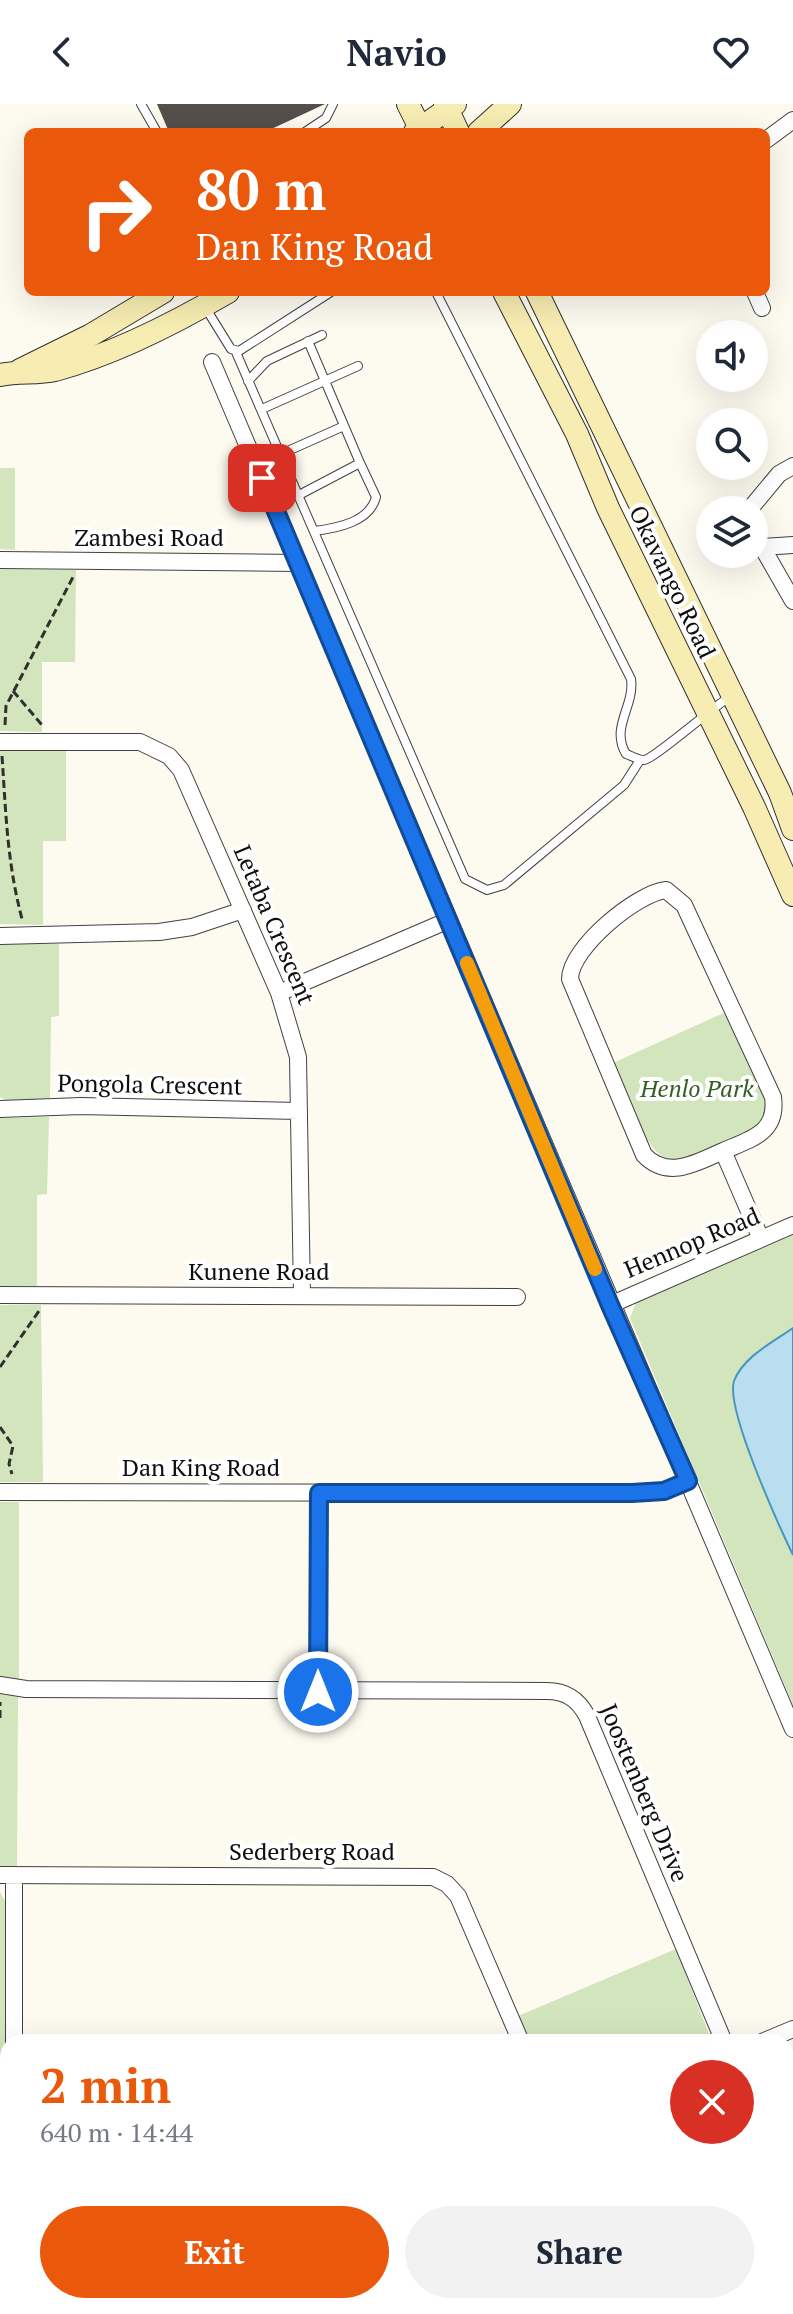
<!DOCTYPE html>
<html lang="en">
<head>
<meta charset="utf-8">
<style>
  :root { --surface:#fff; --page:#f2f2f3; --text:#1f2937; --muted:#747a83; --accent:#ea580c }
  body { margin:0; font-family:"PT Serif",serif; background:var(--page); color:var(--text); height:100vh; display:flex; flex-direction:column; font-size:30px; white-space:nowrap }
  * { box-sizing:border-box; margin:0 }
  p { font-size:26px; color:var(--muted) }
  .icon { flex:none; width:44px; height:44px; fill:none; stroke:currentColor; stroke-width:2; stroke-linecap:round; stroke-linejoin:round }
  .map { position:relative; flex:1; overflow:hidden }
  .side { position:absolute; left:0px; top:1930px; width:794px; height:280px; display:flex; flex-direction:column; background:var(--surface); border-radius:24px 24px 0 0; box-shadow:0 8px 32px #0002 }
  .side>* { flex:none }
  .top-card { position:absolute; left:24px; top:24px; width:746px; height:168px; border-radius:12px; box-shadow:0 8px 32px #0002; background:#ea580c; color:#fff; overflow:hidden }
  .tools { position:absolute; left:696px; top:216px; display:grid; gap:16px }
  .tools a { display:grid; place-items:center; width:72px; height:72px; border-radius:50%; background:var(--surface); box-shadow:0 8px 32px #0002; font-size:40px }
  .pin { position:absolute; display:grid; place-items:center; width:68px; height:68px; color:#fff; margin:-34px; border-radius:16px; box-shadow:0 4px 12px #0006 }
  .me { position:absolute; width:88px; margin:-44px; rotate:0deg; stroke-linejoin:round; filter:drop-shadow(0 0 6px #0008) }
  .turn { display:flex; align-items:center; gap:28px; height:168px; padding:0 40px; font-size:36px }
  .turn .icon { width:104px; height:104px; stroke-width:2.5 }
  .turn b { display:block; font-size:56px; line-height:68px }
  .round { display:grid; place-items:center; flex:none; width:84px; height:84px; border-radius:42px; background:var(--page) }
  .overview { display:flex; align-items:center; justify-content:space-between; height:136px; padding:0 40px }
  h1 { font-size:48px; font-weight:600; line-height:60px; color:var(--accent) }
  .action { display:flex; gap:16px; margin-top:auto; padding:16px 40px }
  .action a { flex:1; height:92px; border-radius:48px; background:var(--accent); color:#fff; font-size:32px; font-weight:600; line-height:92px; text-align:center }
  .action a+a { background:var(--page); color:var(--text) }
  header { display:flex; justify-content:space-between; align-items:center; height:104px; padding:0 40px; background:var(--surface); font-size:36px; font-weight:600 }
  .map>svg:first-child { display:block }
  .green { fill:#d3e5bd }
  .water { fill:#b9def0; stroke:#4895bf; stroke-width:2 }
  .building { fill:#554f4b }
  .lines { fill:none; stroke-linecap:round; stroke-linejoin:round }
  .lane-casing { stroke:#414141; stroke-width:10 }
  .street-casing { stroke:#414141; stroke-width:18 }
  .secondary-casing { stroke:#303030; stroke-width:24 }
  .path { stroke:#303030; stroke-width:3; stroke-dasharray:8 4; stroke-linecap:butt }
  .lane { stroke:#fff; stroke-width:8 }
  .street { stroke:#fff; stroke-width:16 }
  .secondary { stroke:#f7ecb1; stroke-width:22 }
  .route-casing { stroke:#114b97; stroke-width:20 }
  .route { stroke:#1a73e8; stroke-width:14 }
  .slow { stroke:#f59e0b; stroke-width:14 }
  .labels { text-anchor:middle; stroke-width:8; stroke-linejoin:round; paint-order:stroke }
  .street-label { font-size:24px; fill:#0e0e0e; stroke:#fff }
  .park-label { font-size:24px; font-style:italic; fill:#335f24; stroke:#fff }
</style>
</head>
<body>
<header><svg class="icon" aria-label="back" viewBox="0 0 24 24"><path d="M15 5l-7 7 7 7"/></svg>Navio<svg class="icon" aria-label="heart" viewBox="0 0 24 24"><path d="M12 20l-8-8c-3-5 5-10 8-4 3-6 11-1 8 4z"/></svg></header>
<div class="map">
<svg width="793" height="2210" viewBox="0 0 793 2210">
  <rect width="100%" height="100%" fill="#fdfaf0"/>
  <path class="green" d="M15 364V446L0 445V364Z
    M0 465 76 466 75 558H42V628L0 627Z
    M0 647H66V737H43V821L0 820Z
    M0 840H59V912L51 913 50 994 7 997 0 993Z
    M728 907 767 993 764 1016 755 1024C735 1032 694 1056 673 1056 645 1055 624 983 613 959Z
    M49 1013 47 1090 37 1091V1182H0V1014Z
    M793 1128V1601L630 1214 637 1196Z
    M0 1201H41L43 1378H0Z
    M0 1398H19V1578L0 1574Z
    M0 1589 18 1593 17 1764H0Z
    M0 1788 7 1801 8 2202H31V2210H0Z
    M676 1845 712 1938H529L518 1912Z"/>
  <path class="water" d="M793 1224V1451C779 1422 725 1304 734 1277 743 1253 773 1238 793 1224Z"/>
  <path class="building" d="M157 0H325L265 28H169Z"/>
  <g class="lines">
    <g class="lane-casing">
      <path id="lane" d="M141 0 157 28
        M305 28 326 14 333 0
        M436 188 631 575C635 602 610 623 626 650 632 652 638 656 644 656 654 655 714 602 731 592
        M205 203 231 245 239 247 331 188
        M235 246 465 775 487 786 504 781 624 681 640 656
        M248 277 267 257 322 231
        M262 305 358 262
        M281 350 344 322
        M299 391 360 359 308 237
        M315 427C337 424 370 418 376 393L360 359"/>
    </g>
    <g class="street-casing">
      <path id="street" d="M766 36 793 16
        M755 188 762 204
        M212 258 793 1625
        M749 406 779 370 793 362
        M754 429 793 497
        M762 443 793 441
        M0 456 298 459
        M0 638H140L169 652 181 666 279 889 298 953 302 1192
        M0 832 159 828 192 823 243 806
        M279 889 449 816
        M0 1005 81 1002 299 1007
        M723 1047C696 1059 668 1076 644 1051L570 875C570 844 637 789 666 786L684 801 773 993C778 1029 751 1035 723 1047L761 1135
        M0 1191 517 1193
        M610 1201 793 1121
        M0 1388 632 1389 664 1387 688 1377
        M0 1581 26 1585 547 1587C566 1587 578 1595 587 1612L724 1938
        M318 1588 319 1389
        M0 1771 433 1773 447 1780 458 1792 521 1938
        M14 1938V1771
        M762 1938 793 1925
        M786 2088 793 2105
        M786 2132 793 2129
        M239 2202 244 2210
        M603 2210 622 2202"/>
    </g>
    <g class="secondary-casing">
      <path id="secondary" d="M408 0 422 28
        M445 0 458 28
        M415 28 455 0
        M479 28 510 0
        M504 188 577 330 608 404 754 703 793 791
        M537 188 780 689 793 725
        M20 266 91 231 163 188
        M0 271C18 267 37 270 55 266 115 250 175 219 228 188"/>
    </g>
    <path class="path" d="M13 587 42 621
      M5 621 6 602 73 473
      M2 652C6 710 7 758 22 815
      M0 1263 39 1207
      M0 1323 13 1342 9 1360 12 1370
      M0 1614V1598"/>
    <use href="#lane" class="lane"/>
    <use href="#street" class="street"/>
    <use href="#secondary" class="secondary"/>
  </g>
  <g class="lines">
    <g class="route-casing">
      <path id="route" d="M262 374 610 1201 688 1377 664 1387 632 1389H319L318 1588"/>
    </g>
    <use href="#route" class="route"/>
    <path class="slow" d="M467 859 595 1165"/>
  </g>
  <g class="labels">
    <g class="street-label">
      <text x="149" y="442">Zambesi Road</text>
      <text transform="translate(672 478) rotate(64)" y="8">Okavango Road</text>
      <text transform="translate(274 821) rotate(67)" y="8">Letaba Crescent</text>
      <text transform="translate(150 981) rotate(1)" y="8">Pongola Crescent</text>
      <text transform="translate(692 1139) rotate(-23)" y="8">Hennop Road</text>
      <text x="259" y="1176">Kunene Road</text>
      <text x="201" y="1372">Dan King Road</text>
      <text transform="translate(644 1689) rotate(67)" y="8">Joostenberg Drive</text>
      <text x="312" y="1756">Sederberg Road</text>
    </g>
    <g class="park-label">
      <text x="697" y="993">Henlo Park</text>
    </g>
  </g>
</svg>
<div class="tools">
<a><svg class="icon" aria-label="sound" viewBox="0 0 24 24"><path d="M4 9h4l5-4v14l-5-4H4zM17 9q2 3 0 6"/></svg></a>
<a><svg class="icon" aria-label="search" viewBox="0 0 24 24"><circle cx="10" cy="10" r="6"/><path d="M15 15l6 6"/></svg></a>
<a><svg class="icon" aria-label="layers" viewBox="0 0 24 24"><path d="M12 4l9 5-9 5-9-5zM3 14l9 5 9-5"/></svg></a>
</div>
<div class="pin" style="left:262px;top:374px;background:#d93025"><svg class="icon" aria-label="arrive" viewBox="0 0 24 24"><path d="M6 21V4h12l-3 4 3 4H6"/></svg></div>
<svg class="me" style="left:318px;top:1588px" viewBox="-20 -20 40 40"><circle r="17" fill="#1a73e8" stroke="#fff" stroke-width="3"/><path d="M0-11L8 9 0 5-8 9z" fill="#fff"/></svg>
<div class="top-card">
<div class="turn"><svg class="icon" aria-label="right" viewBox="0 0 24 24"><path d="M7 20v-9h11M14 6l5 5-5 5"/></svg><div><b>80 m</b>Dan King Road</div></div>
</div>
<section class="side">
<div class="overview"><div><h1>2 min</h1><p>640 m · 14:44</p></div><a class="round" style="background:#d93025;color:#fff"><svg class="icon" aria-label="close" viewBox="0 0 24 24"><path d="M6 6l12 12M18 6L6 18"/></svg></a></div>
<div class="action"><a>Exit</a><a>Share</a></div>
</section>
</div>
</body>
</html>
